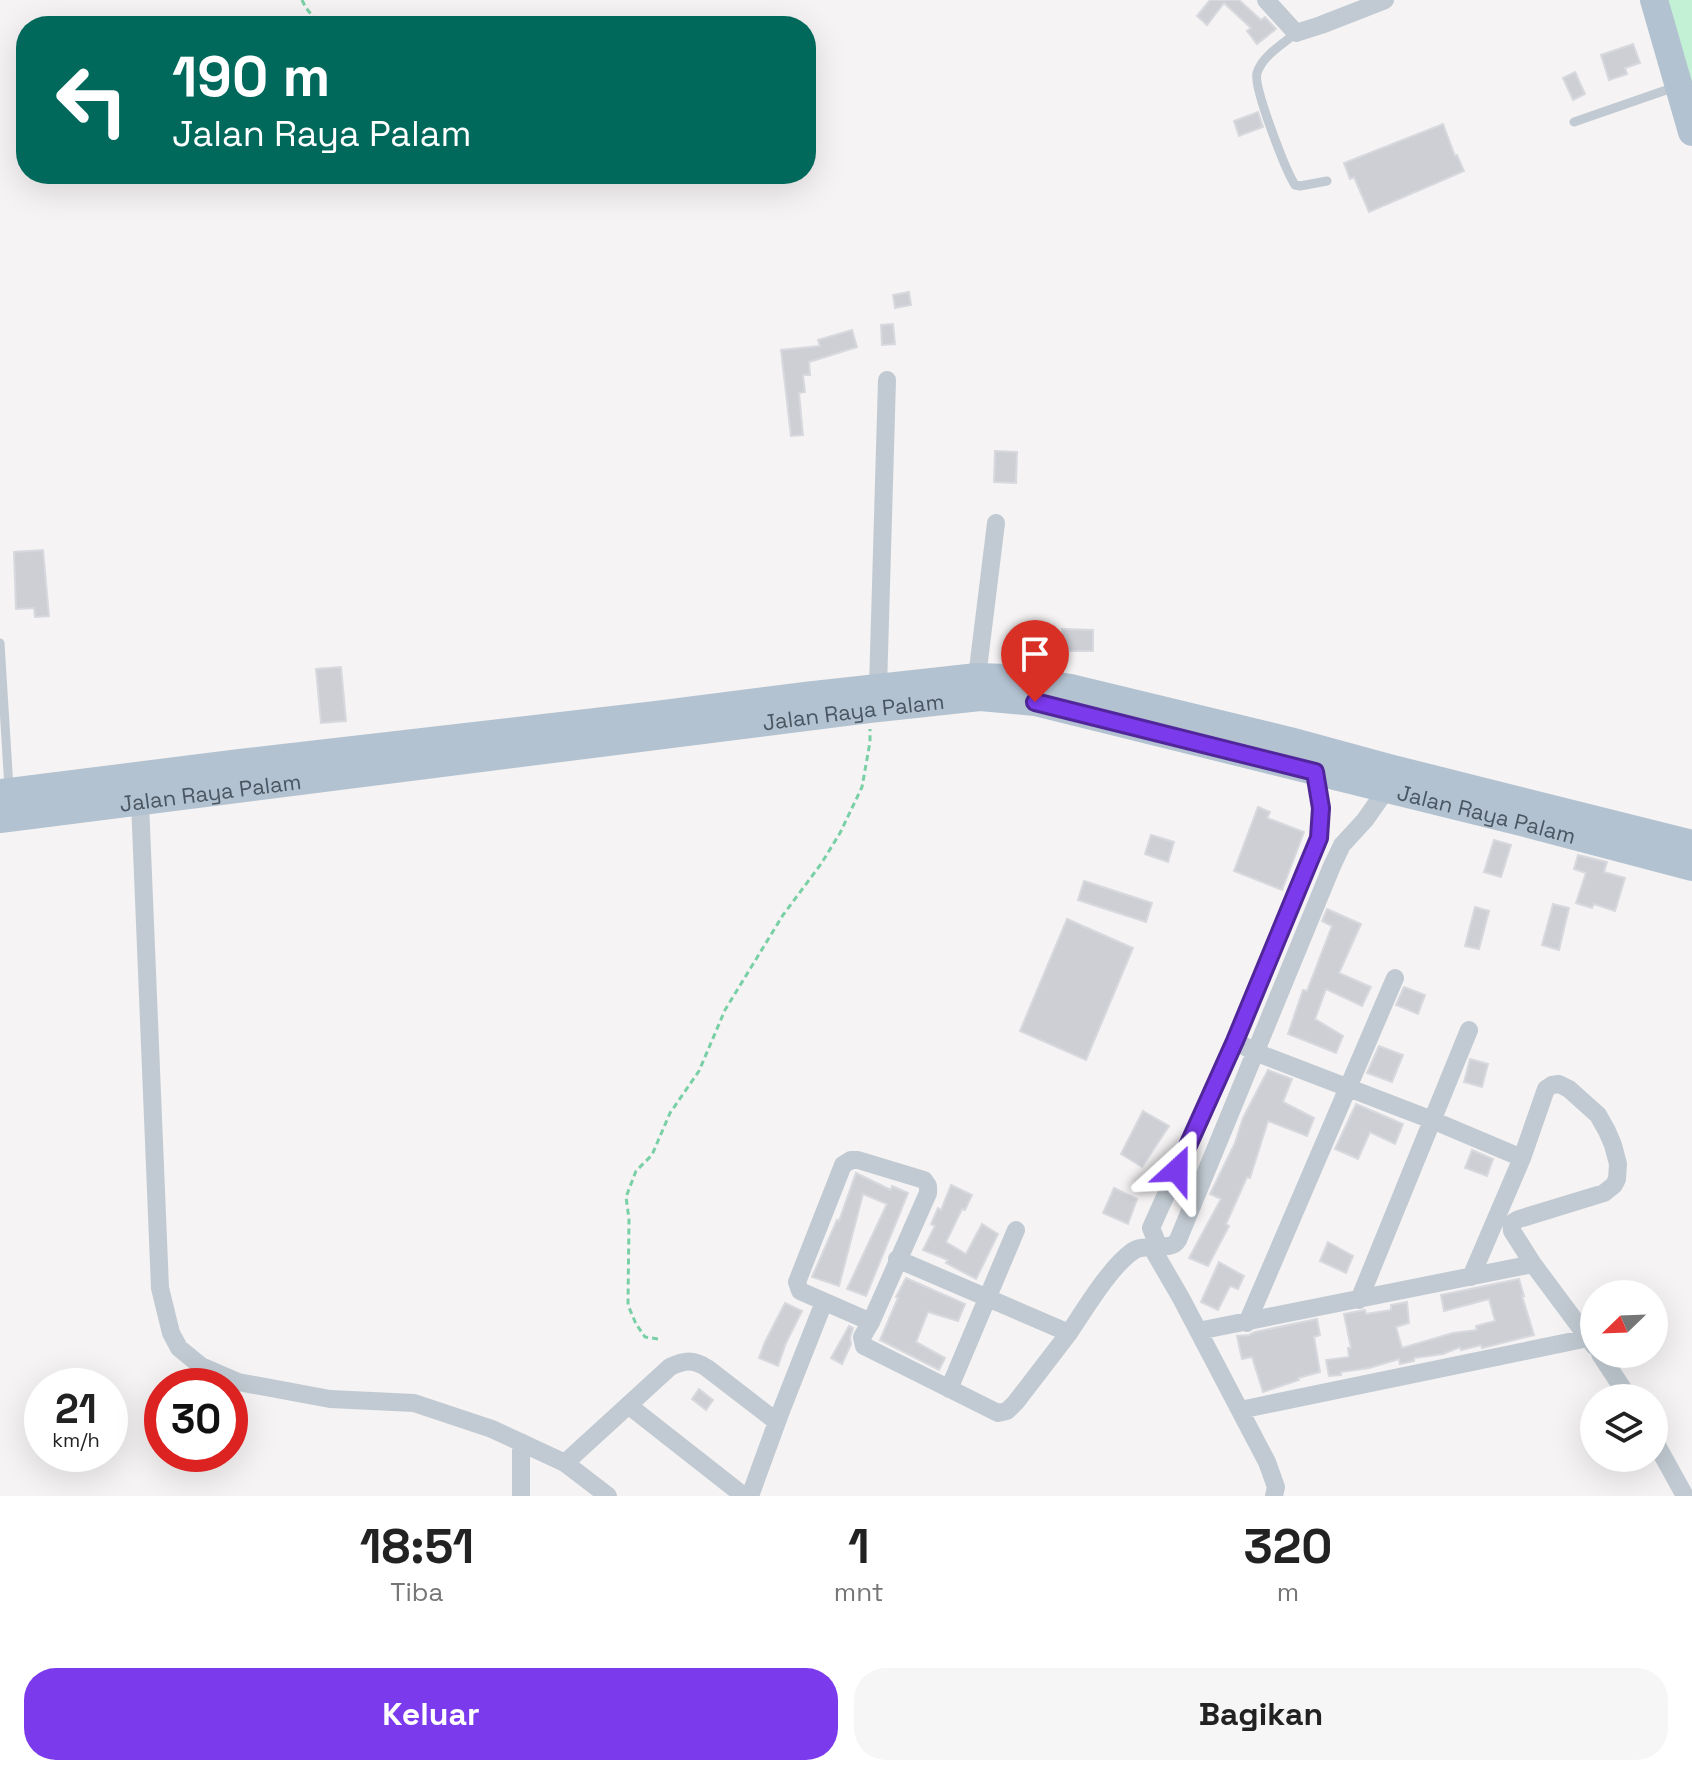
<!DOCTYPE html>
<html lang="id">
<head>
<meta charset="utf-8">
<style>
  :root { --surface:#fff; --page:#f6f6f6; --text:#222; --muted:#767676; --accent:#7c3aed }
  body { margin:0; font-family:"Space Grotesk",sans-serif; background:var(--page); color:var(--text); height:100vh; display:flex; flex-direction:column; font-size:30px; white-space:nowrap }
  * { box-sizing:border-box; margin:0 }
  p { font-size:26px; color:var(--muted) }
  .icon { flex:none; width:44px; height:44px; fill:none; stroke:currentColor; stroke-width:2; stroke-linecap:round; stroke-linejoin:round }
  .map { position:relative; height:1496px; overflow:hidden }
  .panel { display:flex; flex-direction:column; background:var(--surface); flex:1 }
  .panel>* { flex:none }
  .guide { position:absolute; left:16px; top:16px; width:800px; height:168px; border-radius:32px; box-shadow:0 8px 32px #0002; background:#00695c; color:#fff; overflow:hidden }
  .needle { width:52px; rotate:247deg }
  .buttons { position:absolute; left:1580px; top:1280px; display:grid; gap:16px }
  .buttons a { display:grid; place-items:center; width:88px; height:88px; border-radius:50%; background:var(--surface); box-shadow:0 8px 32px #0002; font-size:40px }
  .speed { position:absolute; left:24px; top:1368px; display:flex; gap:16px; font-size:40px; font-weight:700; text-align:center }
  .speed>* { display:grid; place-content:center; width:104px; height:104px; border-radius:50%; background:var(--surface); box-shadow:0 8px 32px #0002; line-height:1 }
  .speed small { font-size:20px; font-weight:400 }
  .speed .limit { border:12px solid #d22; background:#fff; color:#111 }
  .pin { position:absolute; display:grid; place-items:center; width:68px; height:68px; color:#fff; margin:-82px -34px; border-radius:50% 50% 50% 0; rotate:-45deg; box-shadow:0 0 8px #0007 }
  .pin .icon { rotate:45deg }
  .me { position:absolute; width:88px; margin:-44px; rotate:24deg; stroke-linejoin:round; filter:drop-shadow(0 0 6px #0008) }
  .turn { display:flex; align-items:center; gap:28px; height:168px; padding:0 24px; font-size:36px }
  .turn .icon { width:104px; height:104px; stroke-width:2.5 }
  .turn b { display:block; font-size:56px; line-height:68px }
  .eta { display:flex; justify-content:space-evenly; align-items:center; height:136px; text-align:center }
  .eta b { font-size:48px; font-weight:800; line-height:56px }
  .button { display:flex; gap:16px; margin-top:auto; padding:16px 24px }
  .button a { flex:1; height:92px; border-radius:32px; background:var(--accent); color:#fff; font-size:32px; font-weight:800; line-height:92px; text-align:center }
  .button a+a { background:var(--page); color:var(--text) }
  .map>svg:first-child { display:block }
  .green { fill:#c3f1d5 }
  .building { fill:#cdcfd5; stroke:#d7d9de; stroke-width:2 }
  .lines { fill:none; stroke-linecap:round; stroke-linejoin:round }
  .path { stroke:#7ad0a6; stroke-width:3; stroke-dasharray:6 4; stroke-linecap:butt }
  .service { stroke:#c1cad2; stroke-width:9 }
  .minor { stroke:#c1cad2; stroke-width:18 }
  .primary { stroke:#b3c2d1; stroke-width:28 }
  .route-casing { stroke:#51269a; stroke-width:20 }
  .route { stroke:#7c3aed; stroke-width:14 }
  .labels { text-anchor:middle; stroke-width:6; stroke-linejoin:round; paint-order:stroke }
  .street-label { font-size:22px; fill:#4a5661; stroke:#fff }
</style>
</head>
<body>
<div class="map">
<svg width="1692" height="1496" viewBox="0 0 1692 1496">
  <rect width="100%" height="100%" fill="#f5f3f3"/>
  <path class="green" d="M1667 0H1692V85Z"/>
  <path class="building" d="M1210 0H1239L1261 20 1265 17 1276 29 1257 44 1247 31 1251 28 1224 3 1207 25 1197 16Z
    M1633 44 1640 63 1625 68 1627 74 1609 80 1601 55Z
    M1575 72 1585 94 1573 100 1563 78Z
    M1258 112 1263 127 1239 136 1234 121Z
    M1443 124 1455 156 1457 155 1464 171 1369 212 1354 177 1350 179 1344 163Z
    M909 292 911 305 895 308 893 295Z
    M893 324 895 344 882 345 881 325Z
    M852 330 857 347 809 362 810 375H803L805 392 799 393 803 435 791 436 781 350 820 346 818 340Z
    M995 451 1017 452 1016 483 994 482Z
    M43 550 49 616 35 617 34 608 16 609 14 552Z
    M1062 629 1093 630V651H1062Z
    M341 667 346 721 321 723 316 669Z
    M1258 807 1270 812 1267 818 1304 832 1282 890 1234 871Z
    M1151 835 1174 842 1168 862 1145 854Z
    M1494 840 1511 845 1501 877 1484 872Z
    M1578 855 1607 862 1604 872 1625 878 1615 911 1594 904 1592 908 1576 903 1586 873 1574 869Z
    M1084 881 1152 903 1146 922 1078 900Z
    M1553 904 1569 908 1559 950 1542 945Z
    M1475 907 1489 911 1479 949 1465 946Z
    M1327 909 1361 924 1339 973 1371 987 1362 1006 1326 989 1315 1019 1343 1036 1336 1053 1288 1034 1303 990 1307 991 1332 926 1322 921Z
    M1067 919 1133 948 1086 1060 1020 1031Z
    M1404 987 1425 995 1418 1014 1396 1005Z
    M1379 1046 1403 1055 1392 1082 1367 1073Z
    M1470 1059 1488 1064 1482 1087 1464 1082Z
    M1268 1070 1292 1079 1283 1102 1314 1118 1307 1136 1268 1121 1250 1178 1247 1177 1226 1224 1229 1226 1208 1266 1189 1258 1221 1199 1210 1194 1235 1143 1243 1118Z
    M1356 1104 1403 1124 1395 1144 1370 1132 1358 1159 1335 1149Z
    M1143 1111 1169 1126 1142 1167 1121 1154Z
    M1472 1150 1493 1159 1487 1176 1465 1168Z
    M856 1173 891 1190 892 1186 908 1193 866 1296 847 1289 887 1204 863 1194 839 1286 812 1277 837 1220 839 1221Z
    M951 1185 972 1195 965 1210 962 1209 946 1242 966 1254 982 1224 998 1234 976 1279 946 1263 948 1260 923 1250 935 1226 931 1224 938 1208 941 1210Z
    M1114 1188 1137 1199 1128 1224 1103 1213Z
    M1328 1242 1353 1256 1346 1273 1320 1261Z
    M1219 1262 1244 1276 1238 1289 1230 1286 1218 1310 1201 1302Z
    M906 1278 965 1304 958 1321 928 1312 916 1342 945 1358 939 1370 880 1340 898 1298 896 1297Z
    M1519 1279 1524 1296H1522L1534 1335 1482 1348 1481 1345 1461 1350 1460 1347 1443 1354 1414 1358V1361L1400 1364 1399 1359 1369 1368 1341 1372V1375L1329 1376 1326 1360 1349 1357 1348 1348H1351L1344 1314 1365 1310 1366 1314 1391 1310V1305L1407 1302 1409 1323 1396 1327 1402 1348 1453 1333 1477 1330 1476 1326 1495 1321 1489 1299 1444 1311 1441 1295Z
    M785 1303 802 1311 786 1343 778 1366 759 1358 765 1342Z
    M1317 1319 1320 1335 1314 1337 1320 1372 1298 1378 1299 1380 1263 1392 1252 1357 1242 1359 1237 1336 1249 1335 1255 1332Z
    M849 1326 853 1328 850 1338 851 1344 842 1364 831 1358Z
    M699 1389 713 1400 706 1410 692 1399Z"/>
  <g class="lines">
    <path class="path" d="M302 0 306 8 321 26
      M658 1339 645 1337 636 1324 628 1305 629 1219 626 1197 636 1171 652 1155 670 1113 699 1071 725 1010 783 915 821 864 840 833 862 787 870 742V729"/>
    <path class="service" d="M1296 33C1284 43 1262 56 1257 73 1253 87 1286 171 1295 185L1300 186 1327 181
      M1574 122 1675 87
      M0 643 9 788"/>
    <path class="minor" d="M1266 0 1296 33 1321 25 1385 0
      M977 677 996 523
      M878 688 887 380
      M140 802 160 1288 171 1333 179 1348 201 1366 238 1382 330 1399 414 1403 492 1429 565 1463 608 1496
      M1244 1046 1255 1052 1432 1120 1522 1158
      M851 1160H858L924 1180 928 1186V1193L871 1322 800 1291 797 1282 843 1165Z
      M1158 1245C1165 1247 1174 1247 1178 1240L1332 866 1342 845 1365 820 1386 790
      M897 1259 1069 1333C1085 1309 1110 1267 1133 1251 1139 1247 1145 1247 1152 1248
      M1471 1277 1522 1158 1546 1089 1552 1085 1559 1084 1569 1089 1598 1115 1607 1131 1613 1145 1618 1164 1617 1179 1614 1185 1604 1193 1519 1219C1512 1222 1511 1224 1512 1231L1533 1264 1594 1346
      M1359 1300 1469 1030
      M871 1322 862 1337 864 1346 998 1413 1007 1411 1016 1402 1069 1333
      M1247 1323 1395 978
      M1198 1331 1533 1264
      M1600 1354 1629 1398
      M949 1389 1016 1230
      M628 1405 744 1496
      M1240 1410 1588 1338
      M1654 1440 1685 1496
      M521 1442V1496
      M565 1463 670 1367C685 1360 693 1359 707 1368L777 1422
      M750 1496 781 1411 824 1302
      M1274 1496 1276 1487 1267 1462 1181 1298 1152 1248 1158 1245 1151 1228 1235 1041 1319 838 1321 808 1315 772"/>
    <g class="primary">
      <path d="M1654 0 1692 132"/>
      <path d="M0 793 240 763 656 715 805 696 977 677 1008 678 1071 688 1290 741 1389 768 1692 844"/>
      <path id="s1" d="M0 819 869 709 980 697 1035 702 1525 823 1692 867"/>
    </g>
  </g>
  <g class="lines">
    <g class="route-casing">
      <path id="route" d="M1035 702 1315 772 1321 808 1319 838 1235 1041 1177 1170"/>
    </g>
    <use href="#route" class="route"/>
  </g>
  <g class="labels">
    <g class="street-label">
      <text dy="8" stroke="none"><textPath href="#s1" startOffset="860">Jalan Raya Palam</textPath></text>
      <text dy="8" stroke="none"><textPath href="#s1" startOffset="212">Jalan Raya Palam</textPath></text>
      <text dy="8" stroke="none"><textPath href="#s1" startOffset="1508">Jalan Raya Palam</textPath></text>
    </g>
  </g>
</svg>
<div class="buttons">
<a><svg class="needle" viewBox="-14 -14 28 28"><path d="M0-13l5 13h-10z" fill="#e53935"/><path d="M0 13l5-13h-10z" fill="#767676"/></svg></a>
<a><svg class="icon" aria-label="layers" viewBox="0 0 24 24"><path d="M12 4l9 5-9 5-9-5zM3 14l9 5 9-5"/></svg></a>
</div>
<div class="speed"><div>21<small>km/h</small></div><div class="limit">30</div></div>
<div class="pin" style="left:1035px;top:702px;background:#d93025"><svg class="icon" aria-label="arrive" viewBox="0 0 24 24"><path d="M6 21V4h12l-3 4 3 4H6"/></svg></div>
<svg class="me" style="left:1177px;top:1170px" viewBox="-20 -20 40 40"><path d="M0-17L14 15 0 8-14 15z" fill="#7c3aed" stroke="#fff" stroke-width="4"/></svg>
<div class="guide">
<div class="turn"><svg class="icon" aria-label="left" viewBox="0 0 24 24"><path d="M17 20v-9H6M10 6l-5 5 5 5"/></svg><div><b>190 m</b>Jalan Raya Palam</div></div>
</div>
</div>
<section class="panel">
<div class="eta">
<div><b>18:51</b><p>Tiba</p></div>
<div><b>1</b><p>mnt</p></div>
<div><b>320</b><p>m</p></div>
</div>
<div class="button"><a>Keluar</a><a>Bagikan</a></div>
</section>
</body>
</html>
